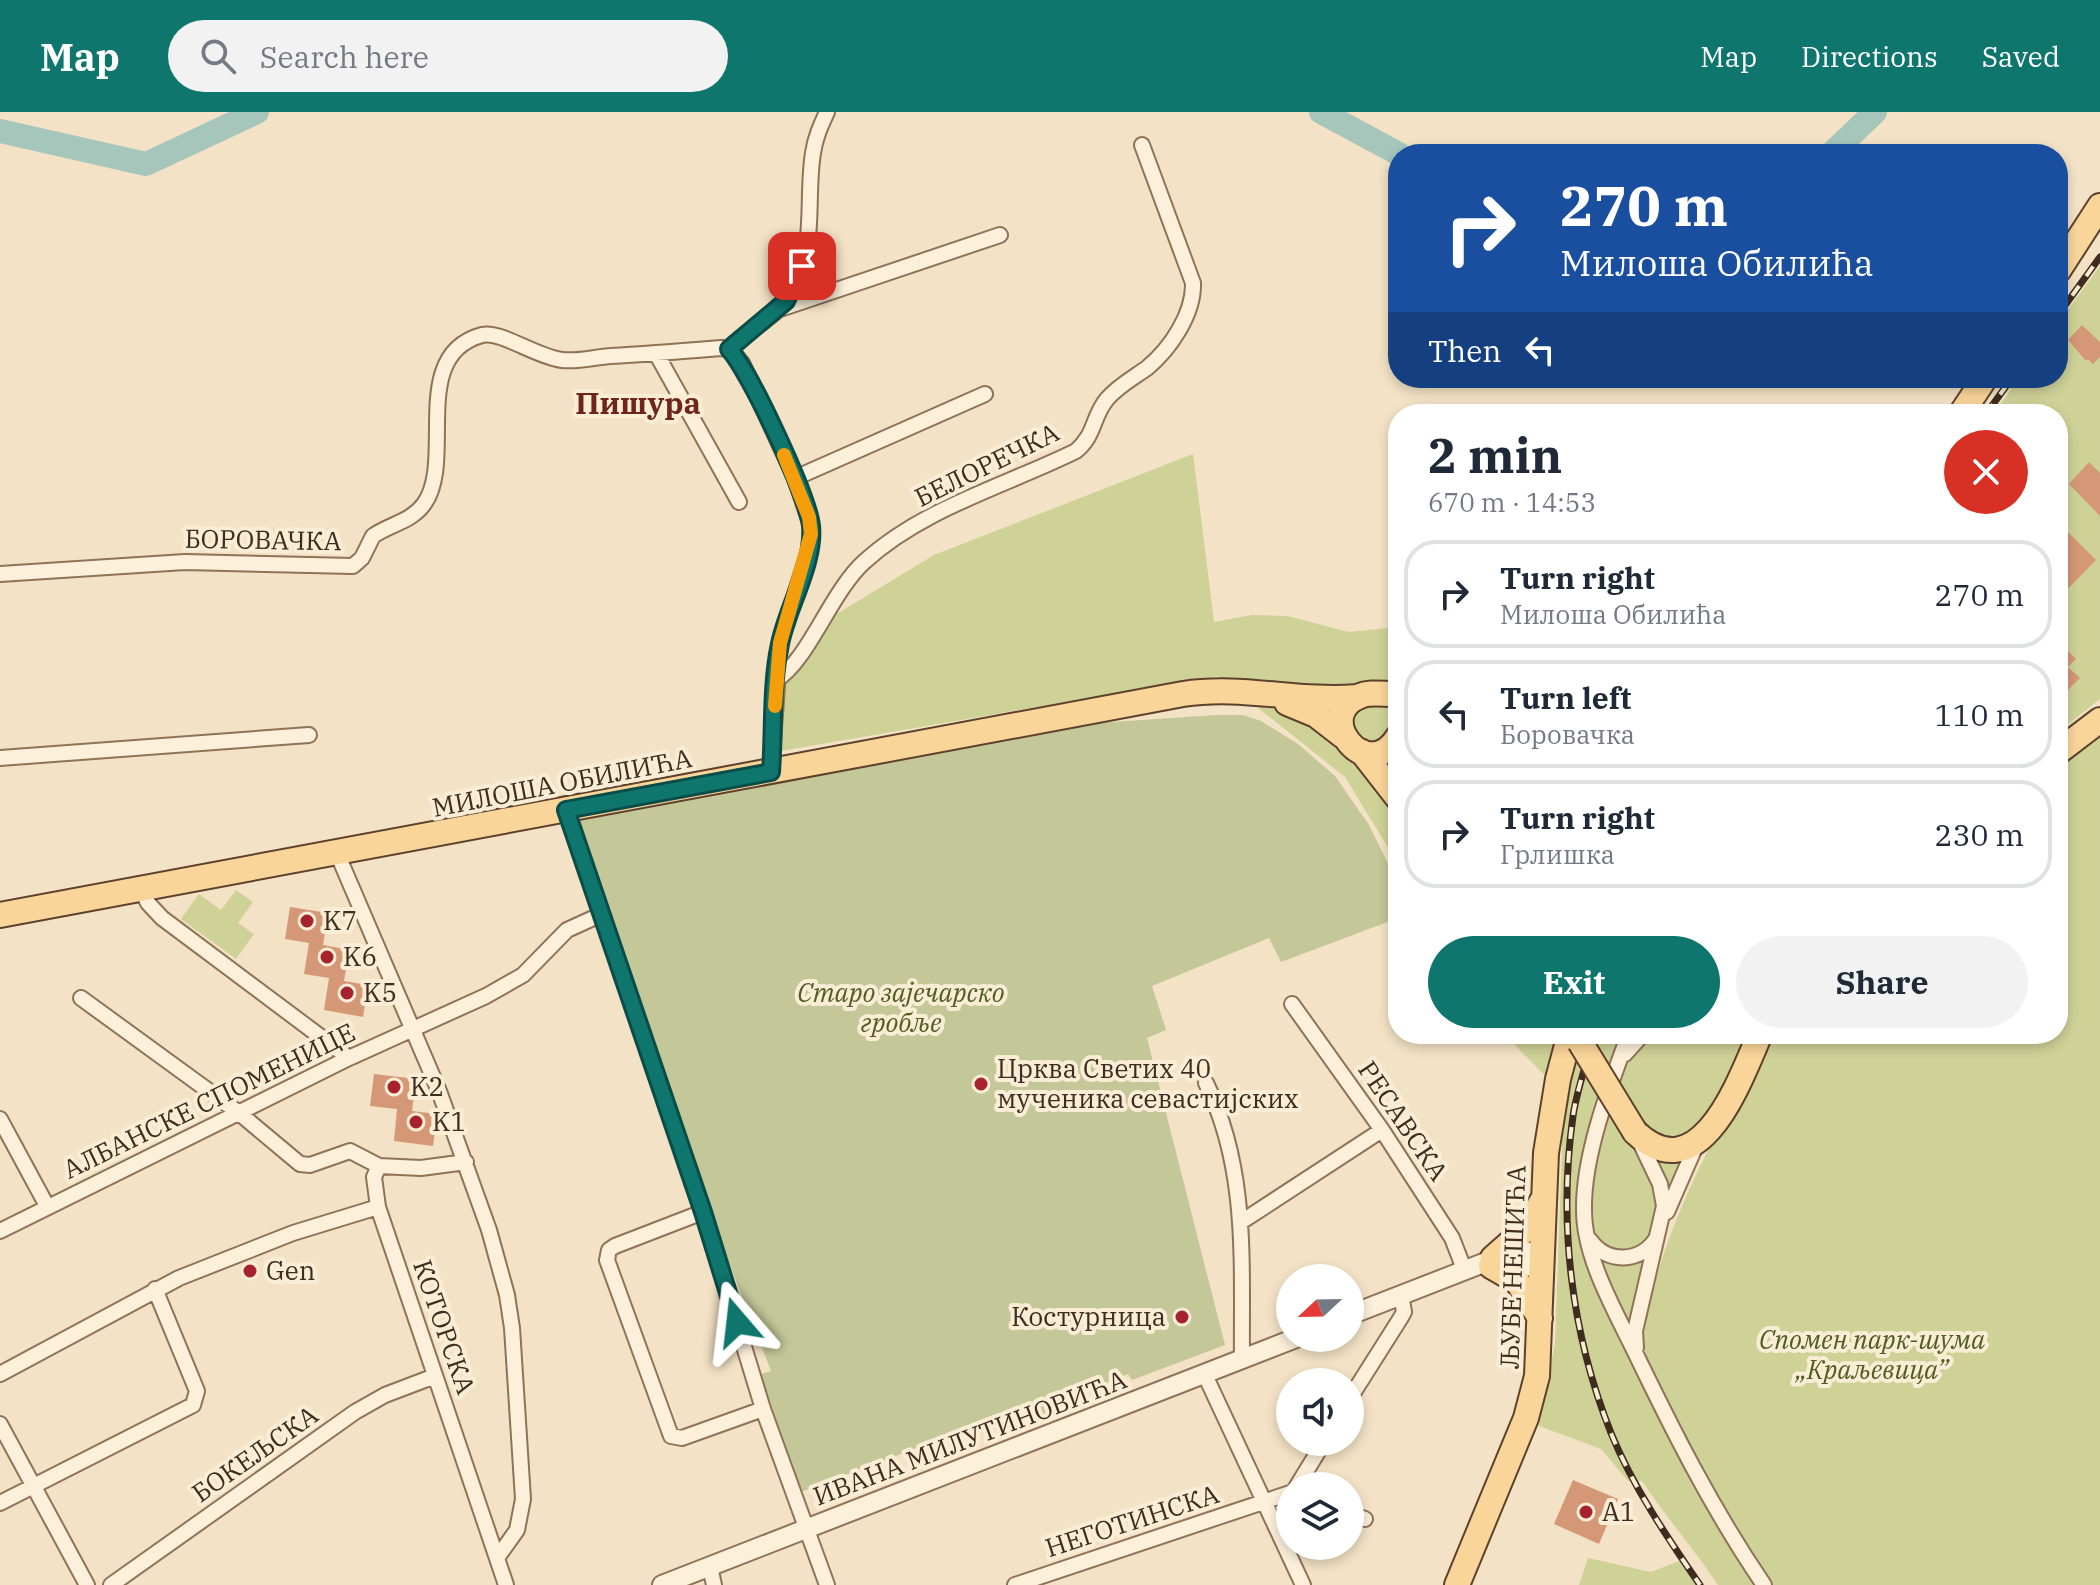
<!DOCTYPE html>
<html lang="en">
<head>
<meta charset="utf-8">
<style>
  :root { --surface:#fff; --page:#f2f2f3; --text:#1f2937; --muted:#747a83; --line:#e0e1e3; --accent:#0f766e }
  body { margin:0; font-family:"IBM Plex Serif",serif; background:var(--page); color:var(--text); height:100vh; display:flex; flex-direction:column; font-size:30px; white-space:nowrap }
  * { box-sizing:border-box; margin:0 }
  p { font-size:26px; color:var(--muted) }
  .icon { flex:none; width:44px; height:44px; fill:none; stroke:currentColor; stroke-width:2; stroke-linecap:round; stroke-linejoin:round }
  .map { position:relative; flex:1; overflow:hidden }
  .sheet { position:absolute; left:1388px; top:292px; width:680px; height:640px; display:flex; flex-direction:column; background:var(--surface); border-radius:32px; box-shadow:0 4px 12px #0003 }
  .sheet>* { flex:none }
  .guide { position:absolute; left:1388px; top:32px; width:680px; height:244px; border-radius:32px; box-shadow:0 4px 12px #0003; background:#1a4fa0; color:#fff; overflow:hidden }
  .needle { width:52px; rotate:248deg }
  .buttons { position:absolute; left:1276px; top:1152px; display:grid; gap:16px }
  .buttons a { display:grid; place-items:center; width:88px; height:88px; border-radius:50%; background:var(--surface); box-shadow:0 4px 12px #0003; font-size:40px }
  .pin { position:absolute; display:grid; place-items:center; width:68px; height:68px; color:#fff; margin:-34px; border-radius:16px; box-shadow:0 4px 12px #0006 }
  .me { position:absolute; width:88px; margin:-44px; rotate:343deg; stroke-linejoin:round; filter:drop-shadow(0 0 6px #0008) }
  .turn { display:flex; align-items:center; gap:28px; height:168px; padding:0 40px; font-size:36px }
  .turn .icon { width:104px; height:104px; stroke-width:2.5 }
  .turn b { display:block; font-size:56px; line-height:68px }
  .then { display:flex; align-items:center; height:76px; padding:0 40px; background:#0003; gap:16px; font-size:30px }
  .round { display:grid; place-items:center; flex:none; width:84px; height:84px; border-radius:42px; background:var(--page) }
  .overview { display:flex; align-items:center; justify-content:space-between; height:136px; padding:0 40px }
  h1 { font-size:48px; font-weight:700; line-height:60px }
  .primary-button { display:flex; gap:16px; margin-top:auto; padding:16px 40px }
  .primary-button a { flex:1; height:92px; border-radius:48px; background:var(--accent); color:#fff; font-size:32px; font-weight:700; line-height:92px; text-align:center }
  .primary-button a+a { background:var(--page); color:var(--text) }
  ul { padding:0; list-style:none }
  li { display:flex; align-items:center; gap:24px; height:108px; margin:0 16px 12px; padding:0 24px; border:4px solid var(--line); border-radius:32px }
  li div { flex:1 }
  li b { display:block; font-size:30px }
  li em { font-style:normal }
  header { display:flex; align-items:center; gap:48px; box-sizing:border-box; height:112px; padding:0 40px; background:var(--accent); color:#fff }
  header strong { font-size:38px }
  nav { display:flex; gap:44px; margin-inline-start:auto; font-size:28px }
  .search { width:560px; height:72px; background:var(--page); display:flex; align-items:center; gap:20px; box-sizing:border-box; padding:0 28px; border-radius:44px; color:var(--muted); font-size:30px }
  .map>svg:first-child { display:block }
  .green { fill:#cfd297 }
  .cemetery { fill:#c4c797 }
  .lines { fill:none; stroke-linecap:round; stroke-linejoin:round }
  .river { stroke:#a7c6bb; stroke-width:24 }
  .building { fill:#d59877 }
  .minor-casing { stroke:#907259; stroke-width:18 }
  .tertiary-casing { stroke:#907259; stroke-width:22 }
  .primary-casing { stroke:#5e412d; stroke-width:28 }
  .minor { stroke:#fcf0da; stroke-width:14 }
  .tertiary { stroke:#fcf0da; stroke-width:18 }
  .primary { stroke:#f9d59a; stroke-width:24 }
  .rail-casing { stroke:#3f2c1e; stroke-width:7 }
  .rail { stroke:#f9edd6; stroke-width:4; stroke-dasharray:12; stroke-linecap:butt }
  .primary-bridge-casing { stroke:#5e412d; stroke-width:28; stroke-linecap:butt }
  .primary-bridge { stroke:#f9d59a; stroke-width:24 }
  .route-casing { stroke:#0a4d48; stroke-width:20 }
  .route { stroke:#0f766e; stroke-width:14 }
  .slow { stroke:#f59e0b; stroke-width:14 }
  .poi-dot { fill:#a6222c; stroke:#f9edd6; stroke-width:3 }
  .labels { text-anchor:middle; stroke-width:8; stroke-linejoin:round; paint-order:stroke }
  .street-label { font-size:26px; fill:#3f2c1e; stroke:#f9edd6 }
  .poi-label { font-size:26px; fill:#3f2c1e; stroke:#f9edd6; text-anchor:start }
  .park-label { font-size:26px; font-style:italic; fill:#525d22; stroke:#f9edd6 }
  .quarter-label { font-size:30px; font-weight:bold; fill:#702519; stroke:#f9edd6 }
</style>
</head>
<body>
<header>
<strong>Map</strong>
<div class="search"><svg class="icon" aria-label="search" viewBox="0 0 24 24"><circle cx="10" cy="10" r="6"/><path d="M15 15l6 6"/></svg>Search here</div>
<nav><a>Map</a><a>Directions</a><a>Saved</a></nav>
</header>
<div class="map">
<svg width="2100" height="1473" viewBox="0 0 2100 1473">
  <rect width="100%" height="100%" fill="#f3e2c5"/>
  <path class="green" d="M2100 154V587L2058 620V302H1994L2019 266H2058V211Z
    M1193 342 1214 510 1252 503 1287 504 1349 520 1398 515V752L1345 665 1218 564 781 639 783 573 835 503 934 443Z
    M2100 620V1473H1718C1694 1437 1666 1405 1642 1369H1628L1601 1337 1539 1314 1555 1231 1564 983 1504 922H1754L1644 1155 1642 1233C1658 1119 1716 1021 1771 922H2058V653Z
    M236 778 253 790 238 811 254 822 236 847 181 807 199 782 221 798Z
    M1588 1446 1651 1460 1679 1449 1697 1473H1579Z"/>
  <path class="cemetery" d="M1217 603H1243L1261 609 1298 632 1335 664 1369 713 1398 772V806L1281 850 1269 826 1152 874 1166 918 1147 926 1225 1233 1132 1268 1128 1262 1071 1286 1065 1296 1039 1307 1037 1300 1032 1302 1027 1294 798 1381 758 1263 771 1259 717 1120 577 711 578 704 1082 612Z"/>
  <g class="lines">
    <path class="river" d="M1321 0 1399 42
      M0 19 146 52 257 0
      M1831 42 1875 0"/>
  </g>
  <path class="building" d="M2082 213 2100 230V245L2093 252 2088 247 2086 249 2068 228Z
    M2089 350 2100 361V404L2069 372Z
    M2058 410 2096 448 2058 487Z
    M2058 529 2076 547 2068 555 2080 566 2058 588Z
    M290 795 328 801 323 833 349 838 344 869 368 873 363 905 324 898 329 866 304 862 309 831 285 827Z
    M374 962 416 967 412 999 437 1002 433 1034 394 1029 397 997 370 994Z
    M1573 1368 1618 1387 1599 1432 1554 1412Z"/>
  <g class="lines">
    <g class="minor-casing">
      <path id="minor" d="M780 197 1000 123
        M729 237C746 219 770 209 785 190 819 147 805 90 813 41 815 26 821 13 827 0
        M656 241 739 390
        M795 366 985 282
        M0 462 185 450 353 454 362 446 373 424C390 412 411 410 424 392 456 348 408 243 482 223 500 218 536 245 562 248 578 250 595 245 611 244 647 242 684 239 721 236L729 237 742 251 795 366 811 414 809 438 780 531 771 660
        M776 568C808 549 831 480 864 450 923 396 1005 374 1076 339 1096 322 1092 305 1107 287 1118 274 1133 266 1147 256 1170 237 1194 202 1193 171L1142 33
        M0 646 309 623
        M566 698 703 1100 763 1297 827 1473
        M337 741 439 979 489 1118 507 1183 512 1216 523 1387 517 1418 497 1446
        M141 777 148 791 162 806 349 946
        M81 886 239 1001 300 1052 310 1053 350 1039 379 1054
        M1292 892 1382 1018 1452 1126 1464 1157
        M1629 922C1610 973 1583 1043 1584 1098 1584 1144 1612 1193 1632 1234 1672 1317 1712 1397 1764 1473
        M1625 942 1643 922
        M1206 971C1249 1058 1241 1154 1242 1249
        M0 1007 47 1094
        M466 1050 421 1056 379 1054 374 1065 378 1095 506 1473
        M703 1100 615 1134 609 1138 607 1148 671 1324 682 1326 763 1297
        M1667 1100 1697 1031
        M1241 1110 1382 1018
        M0 1119 349 946 486 884 523 863 567 818 600 803
        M1590 1128C1607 1152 1640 1151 1656 1127
        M1636 1236 1635 1219 1664 1094 1660 1072 1638 1026
        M0 1262 179 1166 293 1121 378 1095
        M1205 1263 1303 1473
        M1350 1286 1400 1207 1404 1200 1401 1182
        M0 1312 87 1473
        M1297 1374 1324 1330
        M0 1391 193 1293 197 1279 155 1177
        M1350 1401 1365 1407
        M710 1455 714 1473
        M111 1473 355 1300 385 1283 435 1264
        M1015 1473 1290 1381"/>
    </g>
    <g class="tertiary-casing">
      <path id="tertiary" d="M1495 1155 1523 1156 1542 1149
        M1350 1203 1504 1143 1525 1139 1542 1144
        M662 1473 1296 1226"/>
    </g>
    <g class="primary-casing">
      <path id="primary" d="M2058 159 2100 94
        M1961 302 1985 266
        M1398 582C1386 583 1371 579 1360 584 1311 603 1367 675 1398 625
        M1287 591 1316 603 1343 624
        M1362 640 1398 686
        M2058 640 2100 608
        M0 803 1183 582C1243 573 1297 590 1357 585
        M1635 1020C1700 1082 1740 968 1760 922
        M1493 1146 1528 1115 1542 1089
        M1491 1154 1517 1169 1540 1206
        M1457 1473 1526 1306 1537 1264 1546 1041 1558 967 1570 922"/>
    </g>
    <use href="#minor" class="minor"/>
    <use href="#tertiary" class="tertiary"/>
    <use href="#primary" class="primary"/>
    <g class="rail-casing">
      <path id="rail" d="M2058 203 2100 145
        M1986 302 2012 266
        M1595 922C1587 949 1577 977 1573 1004 1558 1111 1571 1221 1611 1321 1633 1375 1667 1425 1700 1473"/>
    </g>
    <use href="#rail" class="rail"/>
    <g class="primary-bridge-casing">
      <path id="primary-bridge" d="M1580 930 1635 1020"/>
    </g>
    <use href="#primary-bridge" class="primary-bridge"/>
  </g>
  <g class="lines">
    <g class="route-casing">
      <path id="route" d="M737 1210 703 1100 566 698 771 660C774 618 771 573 780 532 787 496 815 450 811 414 808 384 749 258 729 237L786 189 802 154"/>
    </g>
    <use href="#route" class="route"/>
    <path class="slow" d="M775 594 780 531 811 422 809 405 784 343"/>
  </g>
  <g class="poi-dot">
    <circle cx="307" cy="809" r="8"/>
    <circle cx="327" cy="845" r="8"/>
    <circle cx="347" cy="881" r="8"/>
    <circle cx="981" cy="972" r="8"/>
    <circle cx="394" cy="975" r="8"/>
    <circle cx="416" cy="1010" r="8"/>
    <circle cx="250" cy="1159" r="8"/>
    <circle cx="1182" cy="1205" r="8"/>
    <circle cx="1586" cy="1400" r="8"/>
  </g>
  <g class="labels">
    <g class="street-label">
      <text transform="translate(987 353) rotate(-26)" y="9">БЕЛОРЕЧКА</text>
      <text transform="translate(263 428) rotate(1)" y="9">БОРОВАЧКА</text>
      <text transform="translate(562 671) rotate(-11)" y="9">МИЛОША ОБИЛИЋА</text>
      <text transform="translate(209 989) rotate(-26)" y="9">АЛБАНСКЕ СПОМЕНИЦЕ</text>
      <text transform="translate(1403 1009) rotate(56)" y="9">РЕСАВСКА</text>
      <text transform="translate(1513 1155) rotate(-88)" y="9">ЉУБЕ НЕШИЋА</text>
      <text transform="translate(444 1215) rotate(71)" y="9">КОТОРСКА</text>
      <text transform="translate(970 1326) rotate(-21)" y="9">ИВАНА МИЛУТИНОВИЋА</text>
      <text transform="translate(255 1342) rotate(-35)" y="9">БОКЕЉСКА</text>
      <text transform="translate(1132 1409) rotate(-18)" y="9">НЕГОТИНСКА</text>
    </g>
    <g class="poi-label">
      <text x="323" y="818">K7</text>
      <text x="343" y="854">K6</text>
      <text x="363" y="890">K5</text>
      <text x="997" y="966">Црква Светих 40<tspan x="997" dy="30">мученика севастијских</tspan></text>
      <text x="410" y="984">K2</text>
      <text x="432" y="1019">K1</text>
      <text x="266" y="1168">Gen</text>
      <text x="1166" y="1214" text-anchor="end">Костурница</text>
      <text x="1602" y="1409">A1</text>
    </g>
    <g class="park-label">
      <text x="901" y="890">Старо зајечарско<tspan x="901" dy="30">гробље</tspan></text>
      <text x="1872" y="1237">Спомен парк-шума<tspan x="1872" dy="30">„Краљевица”</tspan></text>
    </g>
    <g class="quarter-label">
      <text x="638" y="302">Пишура</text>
    </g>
  </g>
</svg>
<div class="buttons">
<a><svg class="needle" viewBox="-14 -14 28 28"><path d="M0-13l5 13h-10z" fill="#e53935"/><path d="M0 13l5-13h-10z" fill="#747a83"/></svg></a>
<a><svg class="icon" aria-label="sound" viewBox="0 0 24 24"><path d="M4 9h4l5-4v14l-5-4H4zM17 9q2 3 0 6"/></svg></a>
<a><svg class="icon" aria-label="layers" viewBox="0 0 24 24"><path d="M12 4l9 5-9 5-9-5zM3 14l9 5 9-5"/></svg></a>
</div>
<div class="pin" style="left:802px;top:154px;background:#d93025"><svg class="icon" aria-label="arrive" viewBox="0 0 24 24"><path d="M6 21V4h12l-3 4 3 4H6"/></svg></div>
<svg class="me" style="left:737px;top:1210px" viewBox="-20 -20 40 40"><path d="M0-17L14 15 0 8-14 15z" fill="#0f766e" stroke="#fff" stroke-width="4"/></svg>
<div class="guide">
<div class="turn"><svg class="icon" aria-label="right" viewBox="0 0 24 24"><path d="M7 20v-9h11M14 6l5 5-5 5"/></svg><div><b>270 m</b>Милоша Обилића</div></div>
<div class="then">Then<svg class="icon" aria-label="left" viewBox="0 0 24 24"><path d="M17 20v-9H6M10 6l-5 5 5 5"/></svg></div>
</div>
<section class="sheet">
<div class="overview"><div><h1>2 min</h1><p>670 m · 14:53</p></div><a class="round" style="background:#d93025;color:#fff"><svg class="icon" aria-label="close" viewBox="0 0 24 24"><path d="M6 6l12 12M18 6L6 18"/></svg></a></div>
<ul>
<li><svg class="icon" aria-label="right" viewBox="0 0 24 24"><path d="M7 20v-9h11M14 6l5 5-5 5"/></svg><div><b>Turn right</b><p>Милоша Обилића</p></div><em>270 m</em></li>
<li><svg class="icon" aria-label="left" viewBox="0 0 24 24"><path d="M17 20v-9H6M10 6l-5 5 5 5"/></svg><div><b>Turn left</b><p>Боровачка</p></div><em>110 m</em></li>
<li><svg class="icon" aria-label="right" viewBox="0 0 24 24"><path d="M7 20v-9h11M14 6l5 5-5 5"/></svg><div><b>Turn right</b><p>Грлишка</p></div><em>230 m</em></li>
</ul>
<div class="primary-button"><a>Exit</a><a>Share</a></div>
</section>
</div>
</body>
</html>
